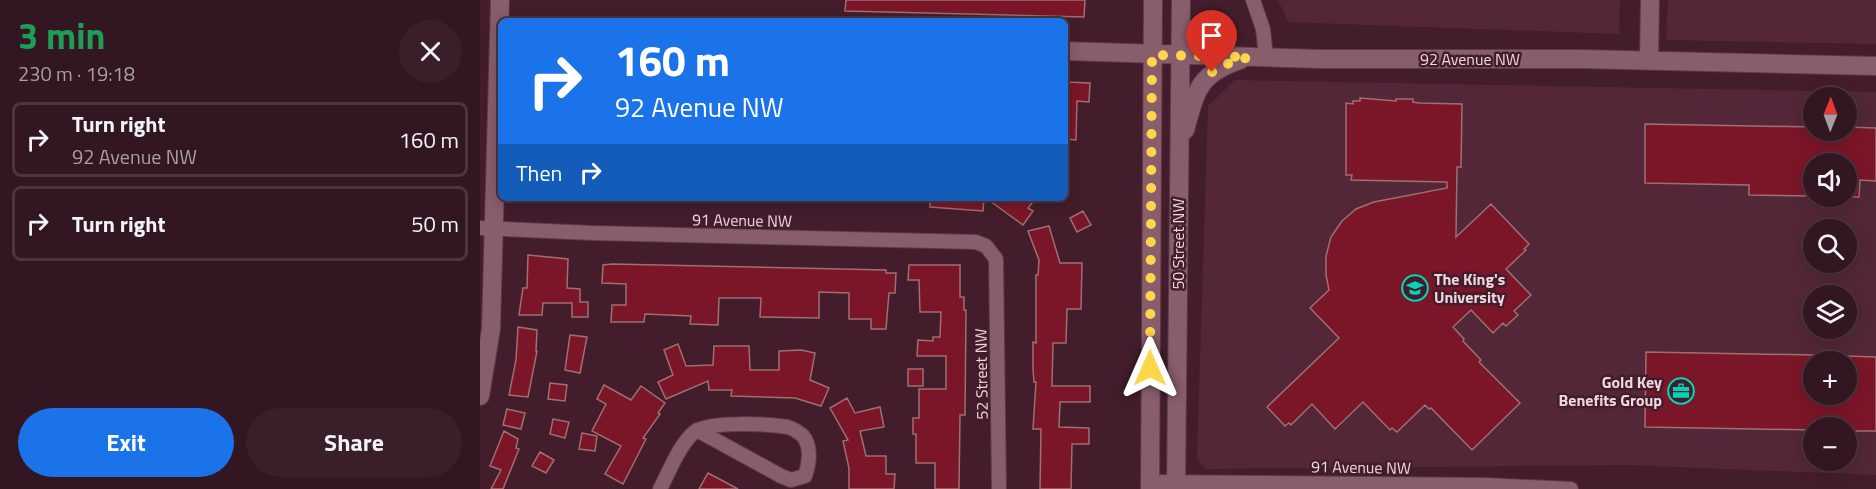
<!DOCTYPE html>
<html lang="en">
<head>
<meta charset="utf-8">
<style>
  :root { --surface:#321621; --page:#3a1f2a; --text:#f1f3f6; --muted:#a89fa5; --line:#4d353f; --accent:#1a73e8 }
  body { margin:0; font-family:"Titillium Web",sans-serif; background:var(--page); color:var(--text); height:100vh; display:flex; flex-direction:column; font-size:22px; white-space:nowrap }
  * { box-sizing:border-box; margin:0 }
  p { font-size:20px; color:var(--muted) }
  .icon { flex:none; width:33px; height:33px; fill:none; stroke:currentColor; stroke-width:2; stroke-linecap:round; stroke-linejoin:round }
  .map { position:relative; flex:1; overflow:hidden }
  .details { display:flex; flex-direction:column; background:var(--surface); width:480px }
  .details>* { flex:none }
  .hud { position:absolute; left:18px; top:18px; width:570px; height:183px; border-radius:9px; box-shadow:0 3px 15px #0003,0 0 0 2px var(--line); background:#1a73e8; color:#fff; overflow:hidden }
  .needle { width:39px; rotate:1deg }
  .tools { position:absolute; left:1323px; top:87px; display:grid; gap:12px }
  .tools a { display:grid; place-items:center; width:54px; height:54px; border-radius:50%; background:var(--surface); box-shadow:0 3px 15px #0003,0 0 0 2px var(--line); font-size:30px }
  .pin { position:absolute; display:grid; place-items:center; width:51px; height:51px; color:#fff; margin:-62px -26px; border-radius:50% 50% 50% 0; rotate:-45deg; box-shadow:0 0 6px #0007 }
  .pin .icon { rotate:45deg }
  .me { position:absolute; width:66px; margin:-33px; rotate:0deg; stroke-linejoin:round; filter:drop-shadow(0 0 4px #0008) }
  .turn { display:flex; align-items:center; gap:21px; height:126px; padding:0 18px; font-size:27px }
  .turn .icon { width:78px; height:78px; stroke-width:2.5 }
  .turn b { display:block; font-size:42px; line-height:51px }
  .then { display:flex; align-items:center; height:57px; padding:0 18px; background:#0003; gap:12px; font-size:22px }
  .round { display:grid; place-items:center; flex:none; width:63px; height:63px; border-radius:32px; background:var(--page) }
  .head { display:flex; align-items:center; justify-content:space-between; height:102px; padding:0 18px }
  h1 { font-size:36px; font-weight:700; line-height:45px; color:#1e9e55 }
  .action { display:flex; gap:12px; margin-top:auto; padding:12px 18px }
  .action a { flex:1; height:69px; border-radius:36px; background:var(--accent); color:#fff; font-size:24px; font-weight:700; line-height:69px; text-align:center }
  .action a+a { background:var(--page); color:var(--text) }
  ul { padding:0; list-style:none }
  li { display:flex; align-items:center; gap:18px; height:75px; margin:0 12px 9px; padding:0 6px; border:3px solid var(--line); border-radius:9px }
  li div { flex:1 }
  li b { display:block; font-size:22px }
  li em { font-style:normal }
  main { display:flex; flex:1; min-height:0 }
  .map>svg:first-child { display:block }
  .built { fill:#532738; fill-rule:evenodd }
  .building { fill:#7b1628; stroke:#9e6f70; stroke-width:1.5 }
  .lines { fill:none; stroke-linecap:round; stroke-linejoin:round }
  .street-casing { stroke:#5b3b49; stroke-width:16 }
  .secondary-casing { stroke:#5b3b49; stroke-width:20 }
  .street { stroke:#885d6c; stroke-width:14 }
  .secondary { stroke:#885d6c; stroke-width:18 }
  .route { stroke:#ffd54a; stroke-width:10; stroke-dasharray:0 18 }
  .labels { text-anchor:middle; stroke-width:5; stroke-linejoin:round; paint-order:stroke }
  .street-label { font-size:16px; fill:#f0d6de; stroke:#431d2c }
  .poi-label { font-size:16px; font-weight:bold; fill:#f0d6de; stroke:#431d2c; text-anchor:start }
</style>
</head>
<body>
<main>
<section class="details">
<div class="head"><div><h1>3 min</h1><p>230 m · 19:18</p></div><a class="round"><svg class="icon" aria-label="close" viewBox="0 0 24 24"><path d="M6 6l12 12M18 6L6 18"/></svg></a></div>
<ul>
<li><svg class="icon" aria-label="right" viewBox="0 0 24 24"><path d="M7 20v-9h11M14 6l5 5-5 5"/></svg><div><b>Turn right</b><p>92 Avenue NW</p></div><em>160 m</em></li>
<li><svg class="icon" aria-label="right" viewBox="0 0 24 24"><path d="M7 20v-9h11M14 6l5 5-5 5"/></svg><div><b>Turn right</b></div><em>50 m</em></li>
</ul>
<div class="action"><a>Exit</a><a>Share</a></div>
</section>
<div class="map">
<svg width="1396" height="489" viewBox="0 0 1396 489">
  <rect width="100%" height="100%" fill="#431d2c"/>
  <path class="built" d="M798 0H1140L1139 34 808 22Z
    M1188 0H1396V44L1186 40Z
    M755 80 1396 92V475L1148 465 725 469 717 458 728 106ZM1334 98H1366V130H1334ZM1334 164H1366V196H1334ZM1334 230H1366V262H1334ZM1334 296H1366V328H1334ZM1334 362H1366V394H1334ZM1334 428H1366V460H1334Z"/>
  <path class="building" d="M366 0H605L604 17 365 11Z
    M585 82 610 83 609 102 597 101 596 140 585 139Z
    M880 98 916 101V99H933V102L939 103 982 104 981 167H977L976 237 1011 204 1049 244 1044 249 1046 250 1026 269 1051 295 1034 311 1038 315 1026 326 1023 323 1013 333 991 310 973 327 984 339 983 341 1001 360 999 362 1040 403 992 450 951 408 949 409 945 405 917 432 912 428 910 430 883 402 855 429 832 404 811 425 809 423 805 426 787 407 859 338 830 308 849 290 846 275V256L851 237 862 221 876 209 894 202 967 188V182L871 180 872 175H866V103L873 104V101H880Z
    M1165 124 1334 127V130H1366V127L1396 128V181L1380 180 1379 197H1366V164H1334V196L1269 195V185L1165 183Z
    M450 198H504L503 211 450 207Z
    M506 198H556L548 208 553 211 543 225Z
    M603 211 611 225 597 232 590 218Z
    M569 226 580 263H602L601 309H587L586 343H573L572 386H610V402H580L579 427 609 428V444H592L591 489H560L561 429H553L556 382H554L553 369V342L556 343V275H558L559 260 548 231Z
    M48 255 88 259 87 288 100 289V302H108V317H92V303H63L62 315H39L43 288H47Z
    M132 264 406 270V273H416L415 293H409L406 329H391V319H369V293L339 292V318L280 317 281 298H239L238 325 210 324 211 316 165 314 164 322H131L132 305H146V284L122 283 123 265Z
    M429 265H480V297H484V310H486L485 415H480L479 489H455V463H436V434H433V418H439V389H466V356H437L438 340 453 341V337H460L461 312H440L439 280H428Z
    M38 327 57 330 56 351H57L48 397 29 395 36 360Z
    M90 335 107 337 100 373 85 370Z
    M198 344 206 366 233 365 234 346H269L270 370H299V351L321 350 335 353 330 380 349 388 341 406 315 398 251 396 252 390H229L228 381 186 399 178 382 193 375 184 350Z
    M1166 352 1334 355V394H1366V356L1396 357V431H1366V428H1334V430L1165 427Z
    M428 369H443V386H428Z
    M70 383 87 385 85 401 68 399Z
    M124 385 151 400 161 386 185 403 178 413 180 414 163 438 166 439 143 484 125 474 141 446 112 431 126 404 117 399Z
    M367 398 375 413 400 407 404 427 380 431 386 456H406V474H415L414 489H369V468L363 441 368 440 350 408Z
    M27 409 45 413 41 429 23 425Z
    M73 419 89 422 85 438 70 434Z
    M24 431 38 439 36 448 39 449 23 489H11L21 470 10 466Z
    M102 433 117 436 115 451 99 449Z
    M60 452 74 460 66 473 52 466Z
    M228 473 258 489H219Z"/>
  <g class="lines">
    <g class="street-casing">
      <path id="street" d="M773 0 783 29 786 57
        M0 228 113 233 496 242 506 246 516 259 519 489
        M670 482 1004 485 1091 489
        M180 489C189 472 201 441 216 431 232 421 289 424 308 427 312 428 320 433 323 436 332 447 329 465 325 476L311 480 301 476 217 430"/>
    </g>
    <g class="secondary-casing">
      <path id="secondary" d="M585 51 840 59H1101L1396 66
        M1169 61 1170 0
        M705 130C716 91 718 74 760 60
        M0 396 11 329 20 0
        M670 489 673 0
        M696 489 701 0"/>
    </g>
    <use href="#street" class="street"/>
    <use href="#secondary" class="secondary"/>
  </g>
  <g class="lines">
    <path class="route" d="M670 368 672 55 769 57 744 65 732 72"/>
  </g>
  <defs>
    <g id="university-ring" transform="scale(1.35)"><circle r="9.5" fill="#431d2c" stroke="#05d5b6" stroke-width="1.5"/><path d="M0-5L7-2L0 1L-7-2ZM-4 1L0 2.5L4 1V4Q0 6-4 4Z" fill="#05d5b6"/></g>
    <g id="office-ring" transform="scale(1.35)"><circle r="9.5" fill="#431d2c" stroke="#05d5b6" stroke-width="1.5"/><path d="M-6-3h4V-5.5h4V-3h4V5H-6ZM-1-4.5V-3h2v-1.5ZM-6 0V1H6V0Z" fill="#05d5b6"/></g>
  </defs>
  <g fill-rule="evenodd">
    <use href="#university-ring" x="935" y="288"/>
    <use href="#office-ring" x="1201" y="391"/>
  </g>
  <g class="labels">
    <g class="street-label">
      <text x="990" y="65">92 Avenue NW</text>
      <text transform="translate(262 220) rotate(1)" y="6">91 Avenue NW</text>
      <text transform="translate(698 244) rotate(-90)" y="6">50 Street NW</text>
      <text transform="translate(501 374) rotate(-91)" y="6">52 Street NW</text>
      <text transform="translate(881 467) rotate(1)" y="6">91 Avenue NW</text>
    </g>
    <g class="poi-label">
      <text x="954" y="285">The King's<tspan x="954" dy="18">University</tspan></text>
      <text x="1182" y="388" text-anchor="end">Gold Key<tspan x="1182" dy="18">Benefits Group</tspan></text>
    </g>
  </g>
</svg>
<div class="tools">
<a><svg class="needle" viewBox="-14 -14 28 28"><path d="M0-13l5 13h-10z" fill="#e53935"/><path d="M0 13l5-13h-10z" fill="#a89fa5"/></svg></a>
<a><svg class="icon" aria-label="sound" viewBox="0 0 24 24"><path d="M4 9h4l5-4v14l-5-4H4zM17 9q2 3 0 6"/></svg></a>
<a><svg class="icon" aria-label="search" viewBox="0 0 24 24"><circle cx="10" cy="10" r="6"/><path d="M15 15l6 6"/></svg></a>
<a><svg class="icon" aria-label="layers" viewBox="0 0 24 24"><path d="M12 4l9 5-9 5-9-5zM3 14l9 5 9-5"/></svg></a>
<a>+</a>
<a>−</a>
</div>
<div class="pin" style="left:732px;top:72px;background:#d93025"><svg class="icon" aria-label="arrive" viewBox="0 0 24 24"><path d="M6 21V4h12l-3 4 3 4H6"/></svg></div>
<svg class="me" style="left:670px;top:368px" viewBox="-20 -20 40 40"><path d="M0-17L14 15 0 8-14 15z" fill="#ffd54a" stroke="#fff" stroke-width="4"/></svg>
<div class="hud">
<div class="turn"><svg class="icon" aria-label="right" viewBox="0 0 24 24"><path d="M7 20v-9h11M14 6l5 5-5 5"/></svg><div><b>160 m</b>92 Avenue NW</div></div>
<div class="then">Then<svg class="icon" aria-label="right" viewBox="0 0 24 24"><path d="M7 20v-9h11M14 6l5 5-5 5"/></svg></div>
</div>
</div>
</main>
</body>
</html>
